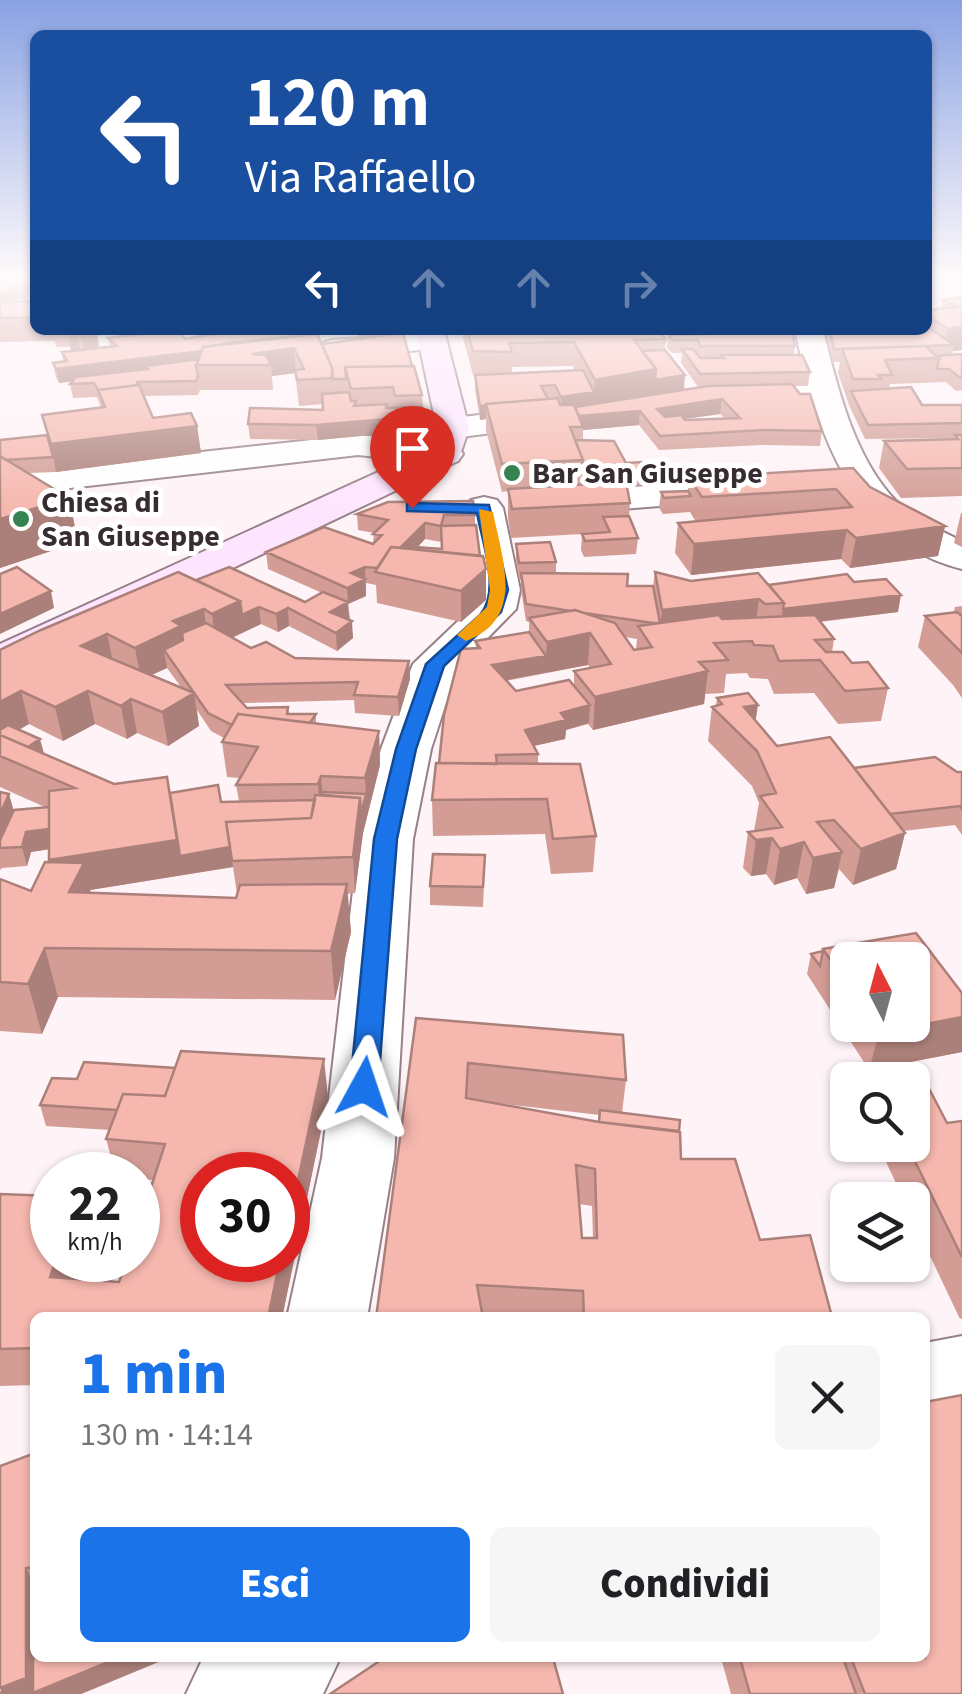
<!DOCTYPE html>
<html lang="it">
<head>
<meta charset="utf-8">
<style>
  :root { --surface:#fff; --page:#f6f6f6; --text:#202124; --muted:#757577; --accent:#1a73e8 }
  body { margin:0; font-family:"Source Sans 3",sans-serif; background:var(--page); color:var(--text); height:100vh; display:flex; flex-direction:column; font-size:38px; white-space:nowrap }
  * { box-sizing:border-box; margin:0 }
  p { font-size:32px; color:var(--muted) }
  .icon { flex:none; width:55px; height:55px; fill:none; stroke:currentColor; stroke-width:2; stroke-linecap:round; stroke-linejoin:round }
  .map { position:relative; flex:1; overflow:hidden }
  .panel { position:absolute; left:30px; top:1312px; width:900px; height:350px; display:flex; flex-direction:column; background:var(--surface); border-radius:15px; box-shadow:0 2px 8px #0004 }
  .panel>* { flex:none }
  .hud { position:absolute; left:30px; top:30px; width:902px; height:305px; border-radius:15px; box-shadow:0 2px 8px #0004; background:#1a4fa0; color:#fff; overflow:hidden }
  .needle { width:65px; rotate:354deg }
  .fabs { position:absolute; left:830px; top:942px; display:grid; gap:20px }
  .fabs a { display:grid; place-items:center; width:100px; height:100px; border-radius:15px; background:var(--surface); box-shadow:0 2px 8px #0004; font-size:50px }
  .speed { position:absolute; left:30px; top:1152px; display:flex; gap:20px; font-size:50px; font-weight:700; text-align:center }
  .speed>* { display:grid; place-content:center; width:130px; height:130px; border-radius:50%; background:var(--surface); box-shadow:0 2px 8px #0004; line-height:1 }
  .speed small { font-size:25px; font-weight:400 }
  .speed .limit { border:15px solid #d22; background:#fff; color:#111 }
  .pin { position:absolute; display:grid; place-items:center; width:85px; height:85px; color:#fff; margin:-102px -42px; border-radius:50% 50% 50% 0; rotate:-45deg; box-shadow:0 0 10px #0007 }
  .pin .icon { rotate:45deg }
  .me { position:absolute; width:110px; margin:-55px; rotate:5deg; stroke-linejoin:round; filter:drop-shadow(0 0 8px #0008) }
  .turn { display:flex; align-items:center; gap:35px; height:210px; padding:0 50px; font-size:45px }
  .turn .icon { width:130px; height:130px; stroke-width:2.5 }
  .turn b { display:block; font-size:70px; line-height:85px }
  .lanes { display:flex; align-items:center; height:95px; padding:0 50px; background:#0003; justify-content:center; gap:50px; direction:ltr }
  .lanes .off { opacity:.35 }
  .round { display:grid; place-items:center; flex:none; width:105px; height:105px; border-radius:15px; background:var(--page) }
  .headline { display:flex; align-items:center; justify-content:space-between; height:170px; padding:0 50px }
  h1 { font-size:60px; font-weight:800; line-height:75px; color:var(--accent) }
  .primary-button { display:flex; gap:20px; margin-top:auto; padding:20px 50px }
  .primary-button a { flex:1; height:115px; border-radius:15px; background:var(--accent); color:#fff; font-size:40px; font-weight:800; line-height:115px; text-align:center }
  .primary-button a+a { background:var(--page); color:var(--text) }
  .map>svg:first-child { display:block }
  .lines { fill:none; stroke-linecap:round; stroke-linejoin:round }
  .street-casing { stroke:#978087; stroke-width:4 }
  .secondary-casing { stroke:#978087; stroke-width:4 }
  .street { fill:#fff; fill-rule:evenodd }
  .secondary { fill:#fee5ff; fill-rule:evenodd }
  .wall { fill:#d39d96; fill-rule:evenodd }
  .shaded-wall { fill:#ac807a }
  .building { fill:#f5b7ae; stroke:#ac807a; stroke-width:2.5; fill-rule:evenodd }
  .route { fill:#1a73e8; stroke:#114b97; stroke-width:2.5 }
  .slow { fill:#f59e0b }
  .poi-dot { fill:#368352; stroke:#fff; stroke-width:4 }
  .labels { text-anchor:middle; stroke-width:10; stroke-linejoin:round; paint-order:stroke }
  .far-poi-label { font-size:30px; font-weight:bold; fill:#372d30; stroke:#fff; text-anchor:start }
</style>
</head>
<body>
<div class="map">
<svg width="962" height="1694" viewBox="0 0 962 1694">
  <rect width="100%" height="100%" fill="#fef3f6"/>
  <g class="lines">
    <g class="street-casing">
      <path id="street" d="M795 330H823C837 386 854 458 896 501 914 519 939 530 962 541V569C877 548 838 479 813 402L713 401 708 394 713 387 724 385 807 383Z
        M433 333 443 336 447 342 443 348 332 358 322 355 318 349 322 343 332 340Z
        M560 406 571 409 576 416 571 423 453 438 441 435 437 428 441 421 453 418Z
        M358 435 446 444 458 447 463 454 458 461 446 464 358 455 0 496V474Z
        M736 480 749 483 754 491 749 499 558 514 545 511 540 503 545 495 558 492Z
        M484 497 497 500 503 508 520 590 516 609 457 669 431 749 413 839 394 1158 367 1318H287L322 1158 359 839 381 749 413 664 475 605 478 590 465 508 471 500Z
        M962 1336V1412L925 1421V1343Z
        M203 1658H340L323 1694H186Z"/>
    </g>
    <g class="secondary-casing">
      <path id="secondary" d="M416 330H444L469 428 458 461 16 671 0 675V644L431 448 437 428Z"/>
    </g>
    <use href="#street" class="street"/>
    <use href="#secondary" class="secondary"/>
  </g>
  <path class="wall" d="M0 277 31 293H35V330H127L97 333 99 348 110 347 108 338 185 339 205 335 199 330H316L319 334 322 344 359 339 358 333H349V330H404L405 339 412 366 422 395 425 430 318 440 250 439 248 424 323 410V404L299 406 295 373 272 376 273 390H200L198 395 143 396 153 418 197 426 201 453 56 472 29 473 69 498 78 542 0 568V440L47 435 42 415 101 408 97 397 73 398 70 384 73 381 59 383 56 377 53 363 63 362 62 352 71 351 70 347H56L55 341 0 342ZM26 296 21 302H11Z
    M962 297V350L953 351 952 355 962 354V390L956 391 946 382 890 384 889 388 922 405H962V496L901 498 879 468 884 441 954 439V438L865 439 849 405 838 373 840 362H832L826 330H928V310L941 309 943 300Z
    M461 330H658L666 339 665 350 684 389 643 396 698 387 681 363 682 353H672L667 348 668 335 702 334 703 330H791L795 346 794 355 810 372 808 386H794L822 431 820 446 762 445 659 450 639 425 583 430V440L626 463 646 470 645 485 627 486 630 503 629 516 638 538 636 554 584 557 581 550 582 534 511 538 508 518V491L502 492 486 430V419L480 420 475 389V375H473ZM573 366 575 371 512 373V367ZM720 414 725 418 685 420 684 419Z
    M689 478 870 487 945 526 938 556 850 568 841 559 691 575 675 553 678 523 696 522 690 512 663 514 659 508 661 492 688 491Z
    M961 513H962V547L954 543Z
    M357 514 475 515V526L486 600 461 622 377 603 376 585 366 583V596L348 604 353 638 337 651 289 626 278 632 261 624 232 638 251 648 295 658 409 661 410 679 399 716 355 713 354 700 242 703 247 708 288 707 289 714H316V724L379 731 380 765 363 833 355 893 347 894 351 932 335 1000 58 997 42 1034 0 1031V879L31 891 49 862V849L31 852 27 866 2 868 0 870V792L14 810 47 808 0 787V650L196 580 305 602 322 593 268 569 266 552 373 544 374 533 358 530ZM425 539 441 542V549L418 547ZM167 668 181 687 151 675ZM197 710 211 731 224 738 222 742 227 777 240 778 236 785 239 801 221 802 114 784 44 754 19 730 29 724 63 741 95 724 127 739 137 733 168 746 199 726ZM233 867 237 894 236 898 91 892 90 890Z
    M516 544 556 562V574L627 586H653L655 572 691 581 769 585 854 582 898 612 820 622 834 639 832 652 852 663 888 688 881 721 838 724 814 693 774 694 768 679 750 678 747 673 726 674 724 693 705 694 704 704 593 730 588 724 566 730 565 739 534 746 538 754V764L596 836 593 872 551 874 545 834 433 836 432 800 439 763 476 648 475 641 529 632V622L526 621 521 590V580H519L516 560ZM625 637 637 639 636 649 634 650ZM588 665 590 668 574 671V686L516 691 506 681Z
    M962 606V698L953 685 918 647 925 616 954 612 955 607Z
    M717 698 756 721 777 746 854 768 962 772V835L955 825 903 831 905 833 896 869 853 885 839 869 834 888 806 894 797 878 774 885 766 874 751 876 743 868 748 832 754 831 759 803 752 786 708 741 712 707 716 706Z
    M485 855 483 907 430 905V886Z
    M916 933 962 993V1052L869 1070 807 974 811 954 823 951V949ZM848 960H912V1025H848Z
    M416 1018 626 1080 622 1113 679 1131 681 1159 831 1313 830 1318H376ZM496 1103 600 1115 599 1122ZM579 1204 592 1206 593 1238H582Z
    M328 1097 282 1318H35V1385L0 1386V1194L52 1260H83L75 1279 119 1282 153 1180 138 1179V1175H116L106 1139 110 1130 46 1126 40 1105Z
    M962 1121V1318L960 1319 912 1218V1200H904L878 1145H912L947 1123Z
    M35 1453V1658H168L81 1694H0Z
    M721 1658H925L962 1694H731Z"/>
  <path class="shaded-wall" d="M35 279V292L0 307V294Z
    M962 327V350L953 351 954 345H945L948 329Z
    M67 330H77L81 353 72 354Z
    M85 330H127L85 334Z
    M404 330 405 340 359 343 358 331Z
    M97 333 101 357 86 361 81 337Z
    M319 334 320 347 294 350 296 373 272 376 271 365 146 366 147 371 59 383 56 369Z
    M656 369 685 375 684 389 561 411V397L594 392 595 380Z
    M722 399 720 414 656 423 657 409Z
    M387 404 388 419 424 416 425 430 318 440 316 425Z
    M486 405V419L480 420V406Z
    M640 411 639 425 583 430V427L560 417Z
    M197 426 201 453 56 472 51 444Z
    M69 498 78 542 0 568V519Z
    M425 523V539L403 562 402 546Z
    M945 526 938 556 850 568 856 538Z
    M847 530 841 559 691 575 694 544Z
    M365 567 366 596 348 604 347 588 351 573Z
    M486 569V600L461 622V591Z
    M51 591 54 608 0 634V614Z
    M901 595 898 612 780 626 783 609Z
    M759 599 755 630 659 642 662 610Z
    M240 601 244 632 216 645 212 614Z
    M348 602 349 619 330 612Z
    M259 607 261 624 244 632 242 615Z
    M288 608 289 626 278 632 276 614Z
    M204 609 208 641 164 650 167 668 141 680 135 648 173 621Z
    M352 621 353 638 337 651 336 633Z
    M590 633 588 665 491 683 492 665 546 656 547 642Z
    M107 634 114 666 81 646Z
    M409 661 410 679 399 716 398 697Z
    M708 671 704 704 593 730 595 697Z
    M21 691 29 724 0 740V702Z
    M88 691 95 724 63 741 55 707Z
    M194 693 199 726 168 746 162 712Z
    M131 699 137 733 127 739 121 706Z
    M590 705 589 723 566 730 565 739 524 748 525 730 561 713Z
    M758 705 753 738 744 707Z
    M379 731 380 765 363 833 355 893 353 857 360 798 366 794 365 778Z
    M40 739 45 757 15 755Z
    M321 776 324 811H320L318 784Z
    M9 794 19 829 0 848V814Z
    M53 828 57 848 31 852 27 866 22 847 26 832Z
    M905 833 896 869 853 885 861 849Z
    M772 838 766 874 751 876 756 840Z
    M177 840 180 856 230 847 233 867 90 890 95 911 58 896 49 860Z
    M804 842 797 878 774 885 780 849Z
    M842 852 834 888 806 894 813 858Z
    M347 884 351 932 335 1000 331 951Z
    M45 948 58 997 42 1034 28 984Z
    M962 1017V1052L869 1070 879 1033Z
    M324 1059 328 1097 282 1318H268L280 1260H288V1227Z
    M56 1260H83L62 1315 50 1277Z
    M26 1568 35 1587 118 1658H168L81 1694H0Z"/>
  <path class="building" d="M0 277 35 278V279L0 294Z
    M28 293H35V302H21Z
    M962 297V327L948 329 928 316V310L959 307 943 300Z
    M0 302H35V318H0Z
    M928 327 954 345 834 349 830 330H928Z
    M77 330H94L97 333 81 337Z
    M178 330 185 339 214 334 211 330H316L319 334 237 342 203 347 202 351 56 369 53 363 67 361 62 352 117 346 108 338Z
    M467 330H531V332L658 330 666 339 634 340 656 369 595 380 574 342 509 343 512 352 473 351Z
    M704 330H791L795 346H700L698 340H673L668 335 706 334Z
    M403 333 412 366 345 367 346 379H333L332 368 322 344Z
    M317 334 332 368V378L297 380 295 370 304 369 294 348 252 354 266 355 271 365H196L203 347Z
    M925 346 939 358 885 360 892 375H878L881 379H853L842 349Z
    M682 349H693L700 358H724L721 355H802L810 372 700 374Z
    M665 350 685 375 655 380 656 369 642 351Z
    M962 354V377H959L949 369H937L939 358 937 356Z
    M199 359 196 365 198 376 196 381 137 382 138 385 98 390 94 383 70 384 76 377 148 369 146 366Z
    M414 366 422 395 395 396 393 387 351 389 345 367Z
    M583 370 594 392 561 397 555 385 541 386 548 399 486 404V405L480 406 475 375Z
    M792 384 800 394H810L822 431 764 430 660 436 640 411 579 416 575 407 708 386ZM722 399 740 418 685 420 681 415 665 417 657 409Z
    M139 385 153 418 191 413 197 426 51 444 42 415 105 407 98 390Z
    M911 387 922 405H962V423L868 425 851 391Z
    M349 392 351 401H356L354 406 387 404 386 408 422 407 424 416 316 425 248 424 250 408 323 410 322 394Z
    M558 398 560 405H574L583 427H570L583 460 502 464 486 404Z
    M47 435 53 457 6 460 0 456V440Z
    M955 435H962V468L907 469 884 441 958 439Z
    M575 440 614 441 626 463 642 462 646 470 582 473 583 460Z
    M0 456 69 498 0 519Z
    M853 468 870 487 945 526 856 538 847 530 694 544 678 523 852 507 836 489 702 497 689 478Z
    M626 482 630 503 512 509 508 489Z
    M688 491 691 496 664 498 661 492Z
    M473 501 475 515H444L441 526 476 525 480 556 391 547 377 568 365 567 351 573 365 579 347 588 266 552 324 527 373 544 382 535 373 534 388 520 357 514 388 502ZM425 523 441 526 442 549 402 546Z
    M629 516 638 538 585 541 582 534 610 532 603 517Z
    M550 542 556 562 519 563 516 544Z
    M391 547 483 556 486 569 461 591 375 572Z
    M17 567 51 591 0 614V574Z
    M229 567 305 602 323 592 348 602 330 612 352 621 336 633 288 608 276 614 259 607 242 615 240 601 196 580Z
    M178 572 240 601 212 614 204 609 173 621 181 626 135 648 107 634 81 646 194 693 162 712 131 699 121 706 88 691 55 707 21 691 0 702V650L41 630Z
    M655 572 691 581 758 573 784 603 765 604 759 599 662 610Z
    M521 573 628 574 627 586H653L660 623H653L584 613 575 610 571 611 526 604Z
    M847 574 854 582 886 579 901 595 783 609 784 603 769 585Z
    M575 610 615 623 634 650 652 647 638 626 719 615 722 619 815 615 834 639 815 640 826 652H843L852 663 868 662 888 688 845 691 820 660 779 661 773 646 754 645 752 641 714 643 728 660 699 662 708 671 595 697 574 671 611 664 590 633 547 642 529 618Z
    M957 612 962 616V653L925 616Z
    M206 623 251 648 266 642 295 658 409 661 398 697 354 695 358 682 226 685 247 708 288 707 287 714H316L310 723 238 714 232 725 208 713 164 650 183 640 182 633Z
    M529 632 546 656 492 665 516 691 569 680 590 705 561 713 566 720 525 730 538 754 496 755 497 764 439 763 444 715 461 649 480 648 475 641Z
    M748 693 758 705 744 707 777 746 830 737 905 833 861 849 834 820 817 822 842 852 813 858 804 842 780 849 772 838 756 840 748 832 782 827 760 796 776 793 757 751 712 707 722 704 717 698Z
    M238 714 379 731 365 778 321 776 318 784 236 785 258 747 222 742Z
    M8 725 40 739 28 747 0 735V730Z
    M0 735 114 784 167 777 177 840 49 860V791L75 788 0 756Z
    M935 757 957 772H962V809L960 806 890 814 854 768Z
    M436 763 580 764 596 836 553 839 547 799 432 800Z
    M218 785 221 802 315 800 311 818 226 822 230 847 180 856 170 793Z
    M0 792 9 794 0 814Z
    M323 792 366 794 361 814 360 798 321 795Z
    M315 795 360 798 353 857 232 861 226 822 311 818Z
    M49 807V829L26 832 22 847 0 848V840L14 810Z
    M433 854 485 855 483 887 430 886Z
    M45 862 84 863 69 892 236 898 240 885 347 884 331 951 45 948 28 984 0 982V879L31 891Z
    M916 933 962 993V1017L879 1033 873 1025H912V960H848V986L823 949Z
    M823 951 820 966 811 954Z
    M416 1018 623 1035 626 1080 468 1063 466 1098 599 1122 680 1132 681 1159H735L760 1240 810 1235 831 1313 812 1318H584L583 1291 477 1285 483 1318H376ZM576 1165 595 1169 597 1238H582Z
    M181 1051 324 1059 288 1227V1175H202V1260H280L268 1318H35V1348L0 1349V1194L52 1196V1260H56L50 1277 119 1282 127 1260H138V1227L165 1144 106 1139 123 1094 165 1096Z
    M84 1062 175 1068 165 1096 123 1094 117 1110 40 1105 52 1078 77 1079Z
    M924 1079 947 1123 962 1121V1257L907 1145H912V1080Z
    M600 1110 680 1120 679 1131 599 1122Z
    M962 1395V1694H865L851 1658H925V1402Z
    M35 1453V1567L26 1568V1678L0 1688V1466Z
    M33 1584H35V1658H118L33 1693Z
    M384 1658H553L563 1694H330Z
    M740 1658H843L856 1694H750Z"/>
  <linearGradient id="sky" x2="0" y2="1"><stop stop-color="#89a2e3"/><stop offset="0.54" stop-color="#fffafb"/><stop offset="1" stop-color="#fffafb" stop-opacity="0"/></linearGradient>
  <rect width="962" height="513" fill="url(#sky)"/>
  <path class="route" d="M412 503 489 505 508 590 501 612 444 666 416 749 397 839 378 1087 374 1095 364 1098 354 1095 350 1087 374 839 396 749 426 664 480 615C501 591 482 542 477 513L407 511V504Z"/>
  <path class="slow" d="M479 509 493 512C502 559 526 619 466 641L457 635 487 607 490 590Z"/>
  <g class="poi-dot">
    <circle cx="512" cy="473" r="10"/>
    <circle cx="21" cy="519" r="10"/>
  </g>
  <g class="labels">
    <g class="far-poi-label">
      <text x="532" y="483">Bar San Giuseppe</text>
      <text x="41" y="512">Chiesa di<tspan x="41" dy="34">San Giuseppe</tspan></text>
    </g>
  </g>
</svg>
<div class="fabs">
<a><svg class="needle" viewBox="-14 -14 28 28"><path d="M0-13l5 13h-10z" fill="#e53935"/><path d="M0 13l5-13h-10z" fill="#757577"/></svg></a>
<a><svg class="icon" aria-label="search" viewBox="0 0 24 24"><circle cx="10" cy="10" r="6"/><path d="M15 15l6 6"/></svg></a>
<a><svg class="icon" aria-label="layers" viewBox="0 0 24 24"><path d="M12 4l9 5-9 5-9-5zM3 14l9 5 9-5"/></svg></a>
</div>
<div class="speed"><div>22<small>km/h</small></div><div class="limit">30</div></div>
<div class="pin" style="left:412px;top:508px;background:#d93025"><svg class="icon" aria-label="arrive" viewBox="0 0 24 24"><path d="M6 21V4h12l-3 4 3 4H6"/></svg></div>
<svg class="me" style="left:364px;top:1087px" viewBox="-20 -20 40 40"><path d="M0-17L14 15 0 8-14 15z" fill="#1a73e8" stroke="#fff" stroke-width="4"/></svg>
<div class="hud">
<div class="turn"><svg class="icon" aria-label="left" viewBox="0 0 24 24"><path d="M17 20v-9H6M10 6l-5 5 5 5"/></svg><div><b>120 m</b>Via Raffaello</div></div>
<div class="lanes"><svg class="icon" aria-label="left" viewBox="0 0 24 24"><path d="M17 20v-9H6M10 6l-5 5 5 5"/></svg><svg class="icon off" aria-label="ahead" viewBox="0 0 24 24"><path d="M12 20V5M6 11l6-6 6 6"/></svg><svg class="icon off" aria-label="ahead" viewBox="0 0 24 24"><path d="M12 20V5M6 11l6-6 6 6"/></svg><svg class="icon off" aria-label="right" viewBox="0 0 24 24"><path d="M7 20v-9h11M14 6l5 5-5 5"/></svg></div>
</div>
<section class="panel">
<div class="headline"><div><h1>1 min</h1><p>130 m · 14:14</p></div><a class="round"><svg class="icon" aria-label="close" viewBox="0 0 24 24"><path d="M6 6l12 12M18 6L6 18"/></svg></a></div>
<div class="primary-button"><a>Esci</a><a>Condividi</a></div>
</section>
</div>
</body>
</html>
